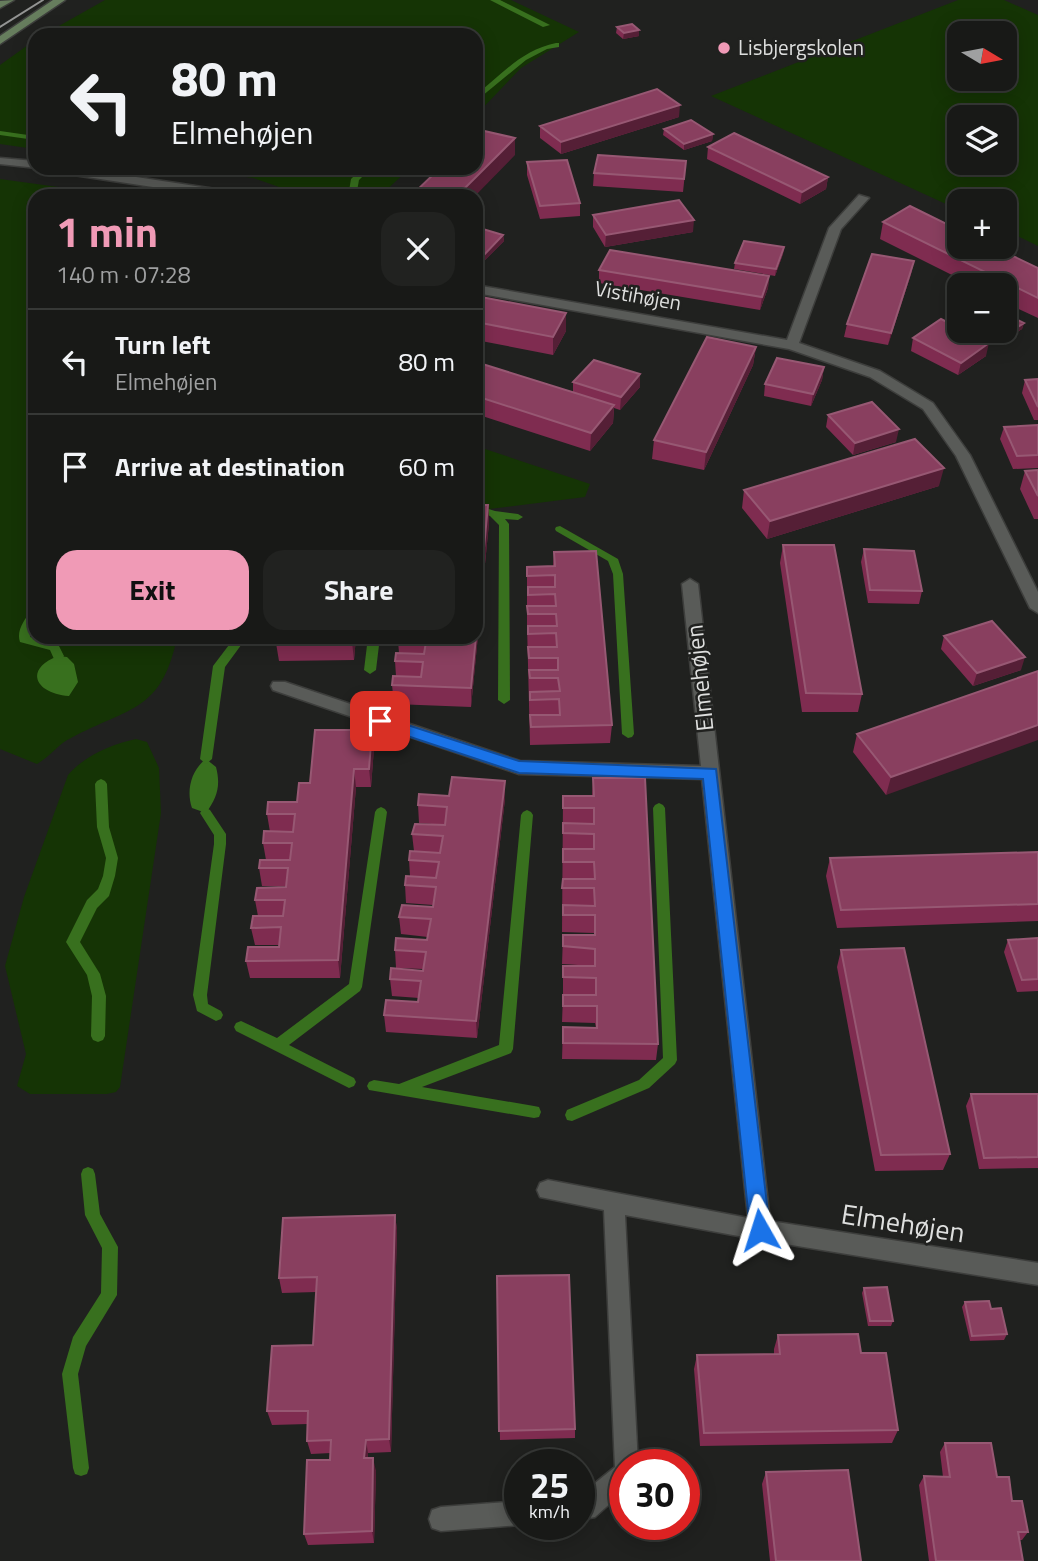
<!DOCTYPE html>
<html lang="en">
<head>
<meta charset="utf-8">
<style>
  :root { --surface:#181917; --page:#212220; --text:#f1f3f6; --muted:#9fa0a1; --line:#363836; --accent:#f09ab6 }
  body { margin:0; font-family:"Titillium Web",sans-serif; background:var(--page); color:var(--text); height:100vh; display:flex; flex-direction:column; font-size:26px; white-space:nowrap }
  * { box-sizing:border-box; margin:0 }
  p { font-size:23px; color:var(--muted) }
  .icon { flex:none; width:38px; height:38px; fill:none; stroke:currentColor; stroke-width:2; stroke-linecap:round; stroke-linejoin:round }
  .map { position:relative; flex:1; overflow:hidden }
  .drawer { position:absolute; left:28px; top:189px; width:455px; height:455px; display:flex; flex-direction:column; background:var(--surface); border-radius:21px; box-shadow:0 4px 18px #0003,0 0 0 2px var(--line) }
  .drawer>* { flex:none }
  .banner { position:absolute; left:28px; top:28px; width:455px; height:147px; border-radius:21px; box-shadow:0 4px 18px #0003,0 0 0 2px var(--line); background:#181917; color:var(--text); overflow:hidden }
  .needle { width:46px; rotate:100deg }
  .buttons { position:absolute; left:947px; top:21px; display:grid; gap:14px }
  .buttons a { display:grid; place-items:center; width:70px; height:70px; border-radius:14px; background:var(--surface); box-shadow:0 4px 18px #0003,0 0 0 2px var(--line); font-size:35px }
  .speed { position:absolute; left:504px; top:1449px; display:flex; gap:14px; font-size:35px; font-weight:700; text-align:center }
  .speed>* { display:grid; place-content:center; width:91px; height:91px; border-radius:50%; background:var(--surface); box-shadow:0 4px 18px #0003,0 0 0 2px var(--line); line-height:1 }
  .speed small { font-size:18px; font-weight:400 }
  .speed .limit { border:10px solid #d22; background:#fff; color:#111 }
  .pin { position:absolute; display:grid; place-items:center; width:60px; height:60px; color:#fff; margin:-30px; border-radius:14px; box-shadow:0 4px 10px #0006 }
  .me { position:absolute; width:77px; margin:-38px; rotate:354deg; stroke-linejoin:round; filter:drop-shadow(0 0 5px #0008) }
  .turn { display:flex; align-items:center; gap:24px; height:147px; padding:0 28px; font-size:32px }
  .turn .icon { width:91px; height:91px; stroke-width:2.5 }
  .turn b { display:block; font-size:49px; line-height:60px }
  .round { display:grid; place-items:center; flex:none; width:74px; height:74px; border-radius:21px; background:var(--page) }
  .headline { display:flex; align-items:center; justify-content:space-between; height:119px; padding:0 28px }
  h1 { font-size:42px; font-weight:700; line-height:52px; color:var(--accent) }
  .cta { display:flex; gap:14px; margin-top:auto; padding:14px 28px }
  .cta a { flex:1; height:80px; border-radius:21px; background:var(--accent); color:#111; font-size:28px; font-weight:700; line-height:80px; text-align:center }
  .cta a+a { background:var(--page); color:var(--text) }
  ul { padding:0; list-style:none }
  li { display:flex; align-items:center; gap:21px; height:105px; padding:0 28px; border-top:2px solid var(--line) }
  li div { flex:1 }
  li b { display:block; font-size:26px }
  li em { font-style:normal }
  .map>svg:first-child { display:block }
  .green { fill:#153405; fill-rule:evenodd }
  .water { fill:#38701e }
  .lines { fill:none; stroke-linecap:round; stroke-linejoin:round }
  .stream { fill:#38701e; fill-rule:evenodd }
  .street-casing { stroke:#3d3e3c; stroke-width:3 }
  .secondary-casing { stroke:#3d3e3c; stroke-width:3 }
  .street { fill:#595b58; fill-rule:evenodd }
  .secondary { fill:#667d5d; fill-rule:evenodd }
  .tram { stroke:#939493; stroke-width:2 }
  .wall { fill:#7f2c50 }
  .shaded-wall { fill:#551f36 }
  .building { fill:#893f5f; stroke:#975873; stroke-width:2 }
  .route { fill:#1a73e8; stroke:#114b97; stroke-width:2 }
  .poi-dot { fill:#f09ab6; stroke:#20211f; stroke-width:2.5 }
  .labels { text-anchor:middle; stroke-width:5; stroke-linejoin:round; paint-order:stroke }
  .far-poi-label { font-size:21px; fill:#dedfde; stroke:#20211f; text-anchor:start }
  .far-street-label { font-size:21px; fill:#dedfde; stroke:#20211f }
  .street-label { font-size:24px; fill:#dedfde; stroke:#20211f }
  .near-street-label { font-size:28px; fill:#dedfde; stroke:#20211f }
</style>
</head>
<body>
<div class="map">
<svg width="1038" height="1561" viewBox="0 0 1038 1561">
  <rect width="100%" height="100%" fill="#20211f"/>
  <path class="green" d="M105 0H511L579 32 521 68 476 115V35H43Z
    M958 0H1004L1038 15V246L1005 230 1004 201H959V210L711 96ZM959 33H1004V79H959ZM959 117H1004V163H959Z
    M35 40V149L0 144V65Z
    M183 168H410L380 196H305L253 178Z
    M0 179 124 196H35V637H177C162 712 129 707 71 738 58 744 50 757 37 764L0 749Z
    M476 446 590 484 585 497 489 509 476 503Z
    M136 739 147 742 159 768 161 813 120 1087 116 1092 107 1094H30L17 1086 26 1054 5 966 24 897 68 775C84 756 112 744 136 739Z"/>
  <path class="water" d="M58 656 67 657 74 664 78 682 69 696C37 694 22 670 58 656Z
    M206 759 216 767C221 786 217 798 206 813L192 808C186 791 191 770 206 759Z"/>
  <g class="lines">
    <path class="stream" d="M490 0H500L550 25 543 27Z
      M556 43H559V47L547 49 526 60 476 101V95C502 74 522 50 556 43Z
      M0 131 35 136V140L0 135Z
      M288 168H300L314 174 310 176Z
      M362 168H371L359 180 357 191 353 196H345L349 191 351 179Z
      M476 505 495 511 518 514 523 517 518 520 505 519 509 524 510 700 504 704 498 700 499 525 490 516 476 512Z
      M560 526 618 559 623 574 634 734 632 737 628 738 622 734 613 574 608 561 556 531 555 529 556 527Z
      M35 609C35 622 31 626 30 637L58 644 64 656 62 659H54L50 650 20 642C16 630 25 620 31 610Z
      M235 637H247L225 667 212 759 206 764 200 759 213 666Z
      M368 637H380L376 670 370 674 364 670Z
      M101 779 105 781 107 784 109 827 118 858 115 876 109 896 97 908 80 942 100 974 106 996 105 1036 103 1040 98 1042 93 1040 91 1036 92 996 87 975 66 942 87 900 98 889 103 876 106 858 97 827 95 784 97 781Z
      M659 803 663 805 665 808 677 1060 675 1064 649 1088 572 1121 567 1120 565 1115 567 1110 639 1080 663 1058 653 808 655 805Z
      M381 807 385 809 387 812 362 987 360 991 289 1045 354 1078 356 1082 354 1086 349 1088 236 1031 234 1027 236 1023 241 1021 277 1038 349 984 375 812 377 809Z
      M206 808 210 810 226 834V844L207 995 208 1004 221 1011 223 1015 221 1019 216 1021 197 1011 193 995 214 844V835L200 813 202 810Z
      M527 810 531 812 533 815 513 1049 511 1053 422 1087 534 1106 539 1107 541 1112 539 1117 534 1118 369 1090 367 1086 369 1082 374 1080 399 1084 499 1045 521 815 523 812Z
      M88 1167 93 1169 95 1174 100 1214 118 1247 117 1295 86 1346 78 1374 89 1468 87 1474 81 1476 75 1474 73 1468 62 1374 73 1337 101 1293 102 1248 85 1215 81 1174 83 1169Z"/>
    <g class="street-casing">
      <path id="street" d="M0 158 35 161 37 168 0 164Z
        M48 168H77L235 192 241 196H212L54 172Z
        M859 195 869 198 841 229 799 343 880 371 933 403 970 455 1038 592V613L1030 608 956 456 923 409 870 377 789 349 476 293V285L787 340 829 228Z
        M690 579 698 584 770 1221 1038 1263V1285L760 1240 625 1215 638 1465H625V1490L595 1517 579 1520V1496L615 1467 604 1210 540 1197 537 1190 540 1183 548 1180 748 1218 702 779 519 774 273 690 271 686 273 682H285L520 761 701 766 682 584Z
        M520 1501V1524H522L520 1525 441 1531 432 1528 429 1519 432 1510 441 1507Z"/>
    </g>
    <g class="secondary-casing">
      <path id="secondary" d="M14 0 0 8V1Z
        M53 0H65L0 44V36Z"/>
    </g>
    <use href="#street" class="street"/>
    <use href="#secondary" class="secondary"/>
    <path class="tram" d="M0 27 43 0"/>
  </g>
  <path class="wall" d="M617 27 639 36 623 39 616 33Z
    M679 117 561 154 540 138V126Z
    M664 129 713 134 712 141 684 150 663 135Z
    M708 147 828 177 826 189 800 204 707 159Z
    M527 162 580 203V216L540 219 527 175Z
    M594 173H685L683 192 593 186Z
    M593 215 693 232 605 247 593 227Z
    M883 222 1038 268V318L1004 302V285H972L880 239Z
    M476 227 503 235 504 241 482 263 476 262Z
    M784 247 783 254 775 276 734 269 735 263Z
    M914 261 911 274 888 345 844 337 847 324Z
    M599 270 769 276 768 288 760 310 599 283Z
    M476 296 566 313V331L553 355 476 340Z
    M1024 323 1022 329 1003 341 983 331H1004Z
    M913 338 986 356 958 375 911 351Z
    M756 347 753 365 704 470 652 459 654 440Z
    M476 362 573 392V382L640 374V387L620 410 614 408 613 423 590 451 476 414Z
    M824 367 822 380 811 406 764 396 765 384Z
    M1038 379V420H1034L1022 393 1025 380Z
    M828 415 896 442 853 455 826 427Z
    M1038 425V468L1013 469 1000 439 1004 427Z
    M1038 470V519H1034L1020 489 1025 471Z
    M939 486 767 539 742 508 744 490Z
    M488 505 489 523 471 707 394 704 392 685 396 676 395 661 399 653 398 641 476 637Z
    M783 545 862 694 858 712H802L780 563Z
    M864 549 922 591 919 604 868 603 861 562Z
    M554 552 612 725 610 743 530 745 527 625V567L553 566Z
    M944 636 1021 670 973 686 941 649Z
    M356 637 354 660 279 661 276 643Z
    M1038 671 886 795 853 752 857 734Z
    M374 748 371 787H356L340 978H250L246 961 279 947V945H255L251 928 258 916 255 900 286 887 287 886H262L259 868 266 860 263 843 270 832 267 814 297 802 310 783Z
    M593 778 658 1044 656 1060 562 1059 563 1027 596 1028 595 1023 562 1022 563 995H595L563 994V966H594L562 964 563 935H594V933L562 932 563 796H592Z
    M505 781V799L477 1038 386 1032 384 1015 418 1002 419 998 392 996 390 979 423 971V969L396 968 395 950 427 940 428 937 401 934 399 917 433 907V905L406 903 405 885 410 876 409 860 414 851 412 834 445 825 419 823 418 805Z
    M1038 852V921L837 928 826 876 830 858Z
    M1038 938V991L1017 992 1004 952 1008 940Z
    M841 950 950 1154 943 1170 875 1171 837 967Z
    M971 1094H1038V1168L979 1169 966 1106Z
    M395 1215 397 1230 391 1452 368 1453V1458L376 1471 374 1543 308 1545 304 1534 330 1460 331 1453 311 1454 307 1441 308 1424 272 1425 267 1411 313 1345 316 1292 282 1293 279 1278Z
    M497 1276 575 1429V1438L500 1440Z
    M864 1288 893 1321 891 1326H868L862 1293Z
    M965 1302 991 1309 1007 1334 1004 1340 970 1341 962 1307Z
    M778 1335 861 1353 898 1430 892 1443 700 1446 694 1369 697 1355 774 1354V1349Z
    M945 1443 997 1477 1012 1501 1028 1532 1022 1540H1020L1023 1561H929L919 1485 924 1476 943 1477 940 1452Z
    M766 1472 861 1561H770L762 1484Z"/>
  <path class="shaded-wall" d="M639 30V36L623 39 624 33Z
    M680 105 679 117 561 154V142Z
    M713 134 712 141 684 150V144Z
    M515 138V155L475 196H457Z
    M828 177 826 189 800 204 802 192Z
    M694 220 693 232 605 247 606 235Z
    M503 235 504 241 482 263V257Z
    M784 247 783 254 775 276 776 269Z
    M914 261 911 274 888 345 891 333Z
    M769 276 768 288 760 310 762 297Z
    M566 313V331L553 355V337Z
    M1024 323 1022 329 1003 341 1005 335Z
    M989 343 986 356 958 375 961 363Z
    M756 347 753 365 704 470 706 452Z
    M824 367 822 380 811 406 813 394Z
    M640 374V387L620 410 621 397Z
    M614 405 613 423 590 451 591 433Z
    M899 429 896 442 853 455 855 443Z
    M944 468 939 486 767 539 770 521Z
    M488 505 489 523 471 707V688Z
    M352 637H356L354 660 352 642Z
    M1025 657 1021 670 973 686 977 673Z
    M1038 725V740L886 795 891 777Z
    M372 730 374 748 371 787 369 769Z
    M354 769 356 787 340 978 338 960Z
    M505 781V799L477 1038 476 1021Z
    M395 1215 397 1230 391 1452 389 1439Z
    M366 1440 368 1453 367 1471 364 1458Z
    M373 1458 376 1471 374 1543 372 1531Z"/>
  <path class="building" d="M632 24 639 30 624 33 617 27Z
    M657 89 680 105 561 142 540 126Z
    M691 120 713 134 684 144 664 129Z
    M480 130 515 138 457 196H411L440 168H476V134Z
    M734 133 828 177 802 192 708 147Z
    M598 155 686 161 684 179 594 173Z
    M567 160 580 203 540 206 527 162Z
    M679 200 694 220 606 235 593 215Z
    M910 206 959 230V247H994L1038 268V298L883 222Z
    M476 227 503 235 482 257 476 255Z
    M744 241 784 247 776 269 735 263Z
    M610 250 769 276 762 297 599 270Z
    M872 254 914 261 891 333 847 324Z
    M476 296 566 313 553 337 476 322Z
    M1004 313 1024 323 1005 335 997 331H1004Z
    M941 319 959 328V331H964L989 343 961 363 913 338Z
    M707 337 756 347 706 452 654 440Z
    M777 358 824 367 813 394 765 384Z
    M594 360 640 374 621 397 573 382Z
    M476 362 614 405 591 433 476 396Z
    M1038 379V407L1025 380Z
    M872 402 899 429 855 443 828 415Z
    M1038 425V455L1017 456 1004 427Z
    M915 439 944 468 770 521 744 490Z
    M1038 470V496L1025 471Z
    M476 505H488L476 634Z
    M783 545H834L862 694 806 693Z
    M864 549 914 551 922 591 870 590Z
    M596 551 612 725 531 727 530 715H560L559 699 530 700V692L560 691 558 678H530L529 670H558V658H529L528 647H557L556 633 528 634V626H557L556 614H528L527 606H556L555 594 528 595V587H555V575L527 576V567L555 566 554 552Z
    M992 621 1025 657 977 673 944 636Z
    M277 637H352V642L276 643Z
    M399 637H476L471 688 392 685 393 676 421 677 423 662 395 661 396 653 424 654 426 642 398 641Z
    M1038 671V725L891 777 857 734Z
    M315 730H372L369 769H354L338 960 246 961 248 947H279L281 927 251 928 253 916H283L285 900H255L257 888 286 887 288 868H259L260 860H290L292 843H263L264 831 293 832 295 814H267L268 802H297L299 783H310Z
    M452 777 505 781 476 1021 384 1015 386 1000 418 1002 421 981 390 979 391 968 423 971 426 952 395 950 396 938 427 940 431 919 399 917 402 905 433 907 436 887 405 885 406 876 436 878 439 862 409 860 410 851 440 853 443 836 412 834 415 824 445 825 447 807 418 805 419 794 449 796Z
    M593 778H645L658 1044 563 1043V1027L597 1028V1006H563V995H596V978L563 977V966H595V949L563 946V935H595V915H563V905L595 906 594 888H562L563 879H595L594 862H563V849H594V834L563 833V823L594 824V808H563V796H594Z
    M1038 852V904L841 910 830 858Z
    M1038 938V979L1022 980 1008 940Z
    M904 948 950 1154 881 1155 841 950Z
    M971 1094H1038V1157L984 1158Z
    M395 1215 389 1439 366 1440 364 1458H373L372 1531 304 1534 307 1460H330L331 1440 307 1441 308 1411H267L272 1346 313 1345 317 1277 279 1278 283 1218Z
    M569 1275 575 1429 499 1431 497 1276Z
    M887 1287 893 1321H870L864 1288Z
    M989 1301 991 1309 1001 1308 1007 1334 972 1336 965 1302Z
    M858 1334 861 1353H886L898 1430 704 1433 697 1355 780 1354 778 1335Z
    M945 1443H991L997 1477H1009L1012 1501H1022L1028 1532H1018L1023 1561H936L924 1476 950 1477Z
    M848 1470 861 1561H776L766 1472Z"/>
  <path class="route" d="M380 716 519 761 716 769 770 1230 767 1237 760 1240 753 1237 750 1230 703 779 519 773 374 725 372 721Z"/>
  <circle class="poi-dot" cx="724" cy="48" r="7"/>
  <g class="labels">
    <g class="far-poi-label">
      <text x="738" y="55">Lisbjergskolen</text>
    </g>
    <g class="far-street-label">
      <text transform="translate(638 296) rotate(10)" y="7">Vistihøjen</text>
    </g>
    <g class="street-label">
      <text transform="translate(700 678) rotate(-96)" y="8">Elmehøjen</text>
    </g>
    <g class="near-street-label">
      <text transform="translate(903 1223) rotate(9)" y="10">Elmehøjen</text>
    </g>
  </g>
</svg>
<div class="buttons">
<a><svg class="needle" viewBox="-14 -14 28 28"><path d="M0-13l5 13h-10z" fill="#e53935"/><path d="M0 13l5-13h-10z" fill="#9fa0a1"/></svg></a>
<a><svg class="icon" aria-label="layers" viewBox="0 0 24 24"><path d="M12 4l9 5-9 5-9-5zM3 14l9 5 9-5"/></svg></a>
<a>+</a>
<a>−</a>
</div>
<div class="speed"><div>25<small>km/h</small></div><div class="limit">30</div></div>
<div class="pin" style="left:380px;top:721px;background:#d93025"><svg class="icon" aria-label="arrive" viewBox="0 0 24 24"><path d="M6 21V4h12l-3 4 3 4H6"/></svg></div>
<svg class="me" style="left:760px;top:1230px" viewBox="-20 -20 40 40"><path d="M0-17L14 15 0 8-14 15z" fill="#1a73e8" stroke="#fff" stroke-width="4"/></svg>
<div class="banner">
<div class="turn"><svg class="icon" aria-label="left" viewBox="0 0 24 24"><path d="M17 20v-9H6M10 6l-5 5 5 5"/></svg><div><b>80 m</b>Elmehøjen</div></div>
</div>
<section class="drawer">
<div class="headline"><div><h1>1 min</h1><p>140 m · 07:28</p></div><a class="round"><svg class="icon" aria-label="close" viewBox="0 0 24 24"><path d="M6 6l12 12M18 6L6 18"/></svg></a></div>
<ul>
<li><svg class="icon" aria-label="left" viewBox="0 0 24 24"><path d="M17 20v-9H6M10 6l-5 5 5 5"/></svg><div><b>Turn left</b><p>Elmehøjen</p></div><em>80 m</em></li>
<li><svg class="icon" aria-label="arrive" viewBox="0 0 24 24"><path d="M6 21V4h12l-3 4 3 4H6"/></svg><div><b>Arrive at destination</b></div><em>60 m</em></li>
</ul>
<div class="cta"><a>Exit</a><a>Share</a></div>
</section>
</div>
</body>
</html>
